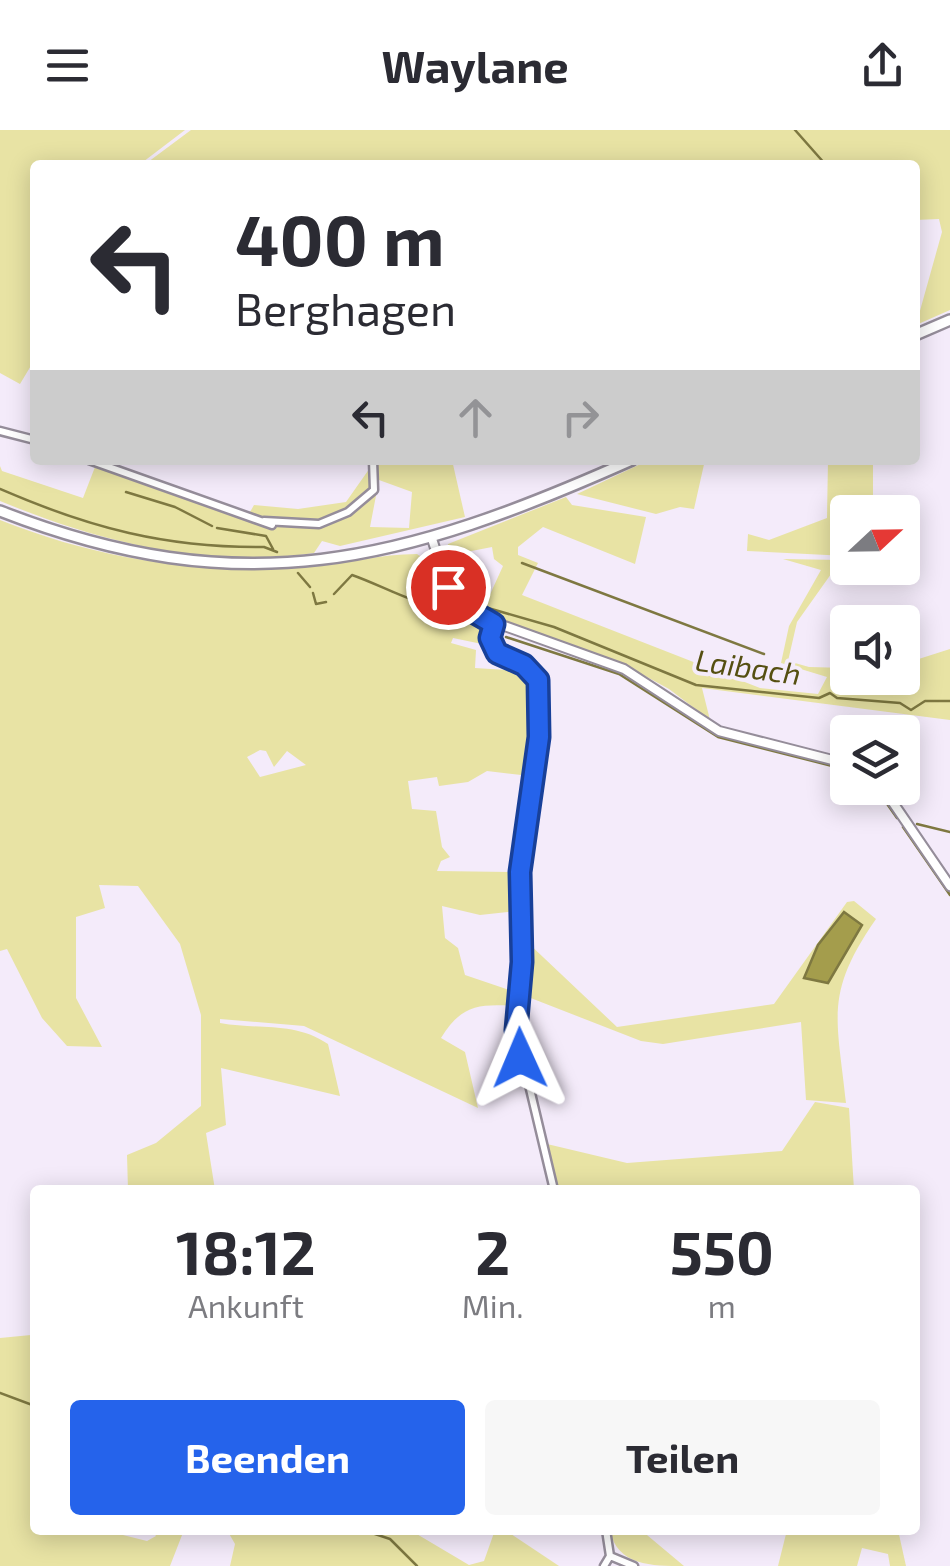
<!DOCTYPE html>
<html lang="de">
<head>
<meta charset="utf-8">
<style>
  :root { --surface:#fff; --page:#f7f7f7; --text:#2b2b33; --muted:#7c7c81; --accent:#2563eb }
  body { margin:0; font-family:"Exo 2",sans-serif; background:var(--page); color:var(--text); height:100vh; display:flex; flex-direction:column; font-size:38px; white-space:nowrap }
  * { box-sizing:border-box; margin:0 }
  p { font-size:32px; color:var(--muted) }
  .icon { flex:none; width:55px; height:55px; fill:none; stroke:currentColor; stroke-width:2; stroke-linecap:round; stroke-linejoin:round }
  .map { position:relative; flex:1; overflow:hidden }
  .details { position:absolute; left:30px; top:1055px; width:890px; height:350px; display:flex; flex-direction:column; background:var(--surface); border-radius:10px; box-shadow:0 5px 25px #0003 }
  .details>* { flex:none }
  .banner { position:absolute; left:30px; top:30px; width:890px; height:305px; border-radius:10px; box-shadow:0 5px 25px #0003; background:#fff; color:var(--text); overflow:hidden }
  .needle { width:65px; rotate:68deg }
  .buttons { position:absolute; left:830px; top:365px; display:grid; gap:20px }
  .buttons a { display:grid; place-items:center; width:90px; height:90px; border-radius:10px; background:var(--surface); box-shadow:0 5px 25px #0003; font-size:50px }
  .pin { position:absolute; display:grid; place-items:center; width:85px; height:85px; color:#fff; margin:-42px; border:5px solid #fff; border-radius:50%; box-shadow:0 2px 10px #0007 }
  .me { position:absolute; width:110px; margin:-55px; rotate:359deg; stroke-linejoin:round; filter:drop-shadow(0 0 8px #0008) }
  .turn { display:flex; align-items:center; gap:35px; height:210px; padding:0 40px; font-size:45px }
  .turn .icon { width:130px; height:130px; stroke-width:2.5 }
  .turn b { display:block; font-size:70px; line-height:85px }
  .lanes { display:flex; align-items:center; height:95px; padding:0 40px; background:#0003; justify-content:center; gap:50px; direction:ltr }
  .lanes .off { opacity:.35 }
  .eta { display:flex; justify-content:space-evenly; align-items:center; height:170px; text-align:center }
  .eta b { font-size:60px; font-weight:700; line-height:70px }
  .primary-button { display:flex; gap:20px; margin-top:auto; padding:20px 40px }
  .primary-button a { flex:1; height:115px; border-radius:10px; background:var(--accent); color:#fff; font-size:40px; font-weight:700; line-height:115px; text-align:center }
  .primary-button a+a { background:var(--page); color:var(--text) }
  header { display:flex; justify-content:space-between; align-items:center; height:130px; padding:0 40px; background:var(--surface); font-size:45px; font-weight:700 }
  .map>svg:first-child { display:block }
  .green { fill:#e8e3a4; fill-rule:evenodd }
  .water { fill:#a49d4c; stroke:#7e7841; stroke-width:2.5 }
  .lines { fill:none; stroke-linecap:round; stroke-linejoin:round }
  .stream { stroke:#7e7841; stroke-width:2.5 }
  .minor-casing { stroke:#958d9a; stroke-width:11 }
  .tertiary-casing { stroke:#958d9a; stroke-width:12 }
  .secondary-casing { stroke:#958d9a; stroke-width:14 }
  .minor { stroke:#fff; stroke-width:6 }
  .tertiary { stroke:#fff; stroke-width:8 }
  .secondary { stroke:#fff; stroke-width:9 }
  .route-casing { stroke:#184099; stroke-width:25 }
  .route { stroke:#2563eb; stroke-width:18 }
  .labels { text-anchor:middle; stroke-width:8; stroke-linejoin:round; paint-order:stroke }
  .water-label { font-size:30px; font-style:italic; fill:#554f11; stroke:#f4ebfa }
</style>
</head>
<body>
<header><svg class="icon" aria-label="menu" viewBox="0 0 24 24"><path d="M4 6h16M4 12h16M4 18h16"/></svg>Waylane<svg class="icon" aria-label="share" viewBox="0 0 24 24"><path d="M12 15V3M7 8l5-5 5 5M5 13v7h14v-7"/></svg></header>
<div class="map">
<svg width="950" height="1436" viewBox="0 0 950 1436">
  <rect width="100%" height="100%" fill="#f4ebfa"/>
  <path class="green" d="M0 0H185L139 35H35V229L20 254 0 243Z
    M191 0H950V180L916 195 942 102 939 89 915 90V35H144Z
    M375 330H452L465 387 340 416 322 411 314 423C206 439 99 412 0 371V336L2 341 83 368 95 337 246 389 254 375 298 379 346 372 372 335 378 349ZM379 350 412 362 409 398 370 397Z
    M649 330H705L694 379 680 377 656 384 577 364Z
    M828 330H873V382H848L847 426 747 421 748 404 769 410 827 388Z
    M566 367 572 375 646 387 635 434 543 397 518 417V425L538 433 522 465 760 558 818 564 827 547 781 533 789 496 821 440 783 429 841 430 797 492 788 531 809 537 847 538 848 548H902L903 534 950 519V590L702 558 710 590 669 559 625 535 482 482 503 436 494 429 492 417 446 426 448 414Z
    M0 390C100 430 203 445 310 437 345 434 381 424 417 424L426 430 455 480 486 501 482 514 453 508 451 513 476 520 475 538 521 541 534 550 535 606 530 646 487 641 468 652 439 656 437 647 408 651 412 679 436 681 442 717 450 727 441 731 437 741 518 742V781L480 785 442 776 445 808 458 818 465 845 518 863 517 876C479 874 462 874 441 908L465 922 478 978 304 896 220 889V893C258 900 294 891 328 914L340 966 221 938 226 995 206 1003 215 1060H128L127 1025 156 1013 201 976V885L180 814 138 756 99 755 105 778 76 787V868L102 917 67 916 42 888 7 819 0 821ZM260 620 266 621 274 637 287 621 306 635 260 647 247 627Z
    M854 771 876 789C824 864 837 887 846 973L806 970 801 892 663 914 641 911 523 865 525 810 617 897 774 874 847 772ZM862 796 828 853 805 848H804Z
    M815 972 849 978 854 1060H557L547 1014 627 1033 782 1021Z
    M35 1192V1400L119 1404 147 1411 156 1406 152 1400H184L170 1436H0V1208L31 1205Z
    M227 1400H410L469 1435 484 1431 495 1400H505L559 1436H230L235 1414Z
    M610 1400H641L684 1436C652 1436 617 1436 610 1400Z
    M787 1400H898L906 1436H890L888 1424 862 1418 857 1436H778Z"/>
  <path class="water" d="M844 782 862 795 828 853 804 848 818 815Z"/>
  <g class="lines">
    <path class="stream" d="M795 0 826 35
      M0 359C90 398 166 418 264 417L277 422
      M126 362 175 377 212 396
      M217 398 266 406 273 419
      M522 433 764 524
      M298 443 310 457
      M313 463 316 474 326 472
      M334 464 352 445C384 456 415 476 447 477
      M465 465 476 473
      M488 478 554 497 696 555 819 568 830 563 837 568 900 573 911 580 925 571H950
      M506 507 619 544 718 607 848 640
      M876 658 897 688
      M917 694 950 702
      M903 697 950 765
      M0 1263 35 1276
      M350 1400H356
      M363 1400 390 1409 417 1436"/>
    <g class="minor-casing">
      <path id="minor" d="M0 301 35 310
        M89 330 272 395
        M264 391 319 394 348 382 374 360 373 330
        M494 494 492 517 531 539 538 549 539 607 520 742 522 832 516 900 554 1060
        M610 1426 634 1436
        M604 1436 610 1426 606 1400"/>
    </g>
    <g class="tertiary-casing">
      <path id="tertiary" d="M432 409 448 457 477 486 624 539 719 601 848 634
        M883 658 950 756"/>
    </g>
    <g class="secondary-casing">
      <path id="secondary" d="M915 205 950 190
        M0 381C243 476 403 432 632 330"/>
    </g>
    <use href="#minor" class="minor"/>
    <use href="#tertiary" class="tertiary"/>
    <use href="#secondary" class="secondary"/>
  </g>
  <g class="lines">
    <g class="route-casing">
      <path id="route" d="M448 457 463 476 494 494 490 508 497 523 524 535 538 550 539 607 520 742 522 832 516 900 520 928"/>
    </g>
    <use href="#route" class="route"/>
  </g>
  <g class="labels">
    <g class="water-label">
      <text transform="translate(748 538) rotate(8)" y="10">Laibach</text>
    </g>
  </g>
</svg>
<div class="buttons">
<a><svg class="needle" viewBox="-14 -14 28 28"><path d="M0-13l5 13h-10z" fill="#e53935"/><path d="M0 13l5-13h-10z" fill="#7c7c81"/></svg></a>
<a><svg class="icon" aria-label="sound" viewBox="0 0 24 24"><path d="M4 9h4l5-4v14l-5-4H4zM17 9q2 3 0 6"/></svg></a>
<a><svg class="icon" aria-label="layers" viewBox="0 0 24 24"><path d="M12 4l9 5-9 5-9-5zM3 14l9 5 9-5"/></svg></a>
</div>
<div class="pin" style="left:448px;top:457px;background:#d93025"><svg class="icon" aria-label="arrive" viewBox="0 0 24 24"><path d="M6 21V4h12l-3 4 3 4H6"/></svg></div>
<svg class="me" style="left:520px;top:928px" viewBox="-20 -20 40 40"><path d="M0-17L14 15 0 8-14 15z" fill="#2563eb" stroke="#fff" stroke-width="4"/></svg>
<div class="banner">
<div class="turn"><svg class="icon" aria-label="left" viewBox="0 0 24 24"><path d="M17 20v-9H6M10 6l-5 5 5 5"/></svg><div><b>400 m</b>Berghagen</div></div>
<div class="lanes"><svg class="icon" aria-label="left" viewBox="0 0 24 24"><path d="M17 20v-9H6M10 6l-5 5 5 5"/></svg><svg class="icon off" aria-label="ahead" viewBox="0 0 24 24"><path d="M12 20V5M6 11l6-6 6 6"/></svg><svg class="icon off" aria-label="right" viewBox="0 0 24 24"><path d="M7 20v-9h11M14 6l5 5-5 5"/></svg></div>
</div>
<section class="details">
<div class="eta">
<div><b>18:12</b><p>Ankunft</p></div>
<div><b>2</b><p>Min.</p></div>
<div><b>550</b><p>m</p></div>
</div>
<div class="primary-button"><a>Beenden</a><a>Teilen</a></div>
</section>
</div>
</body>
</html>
